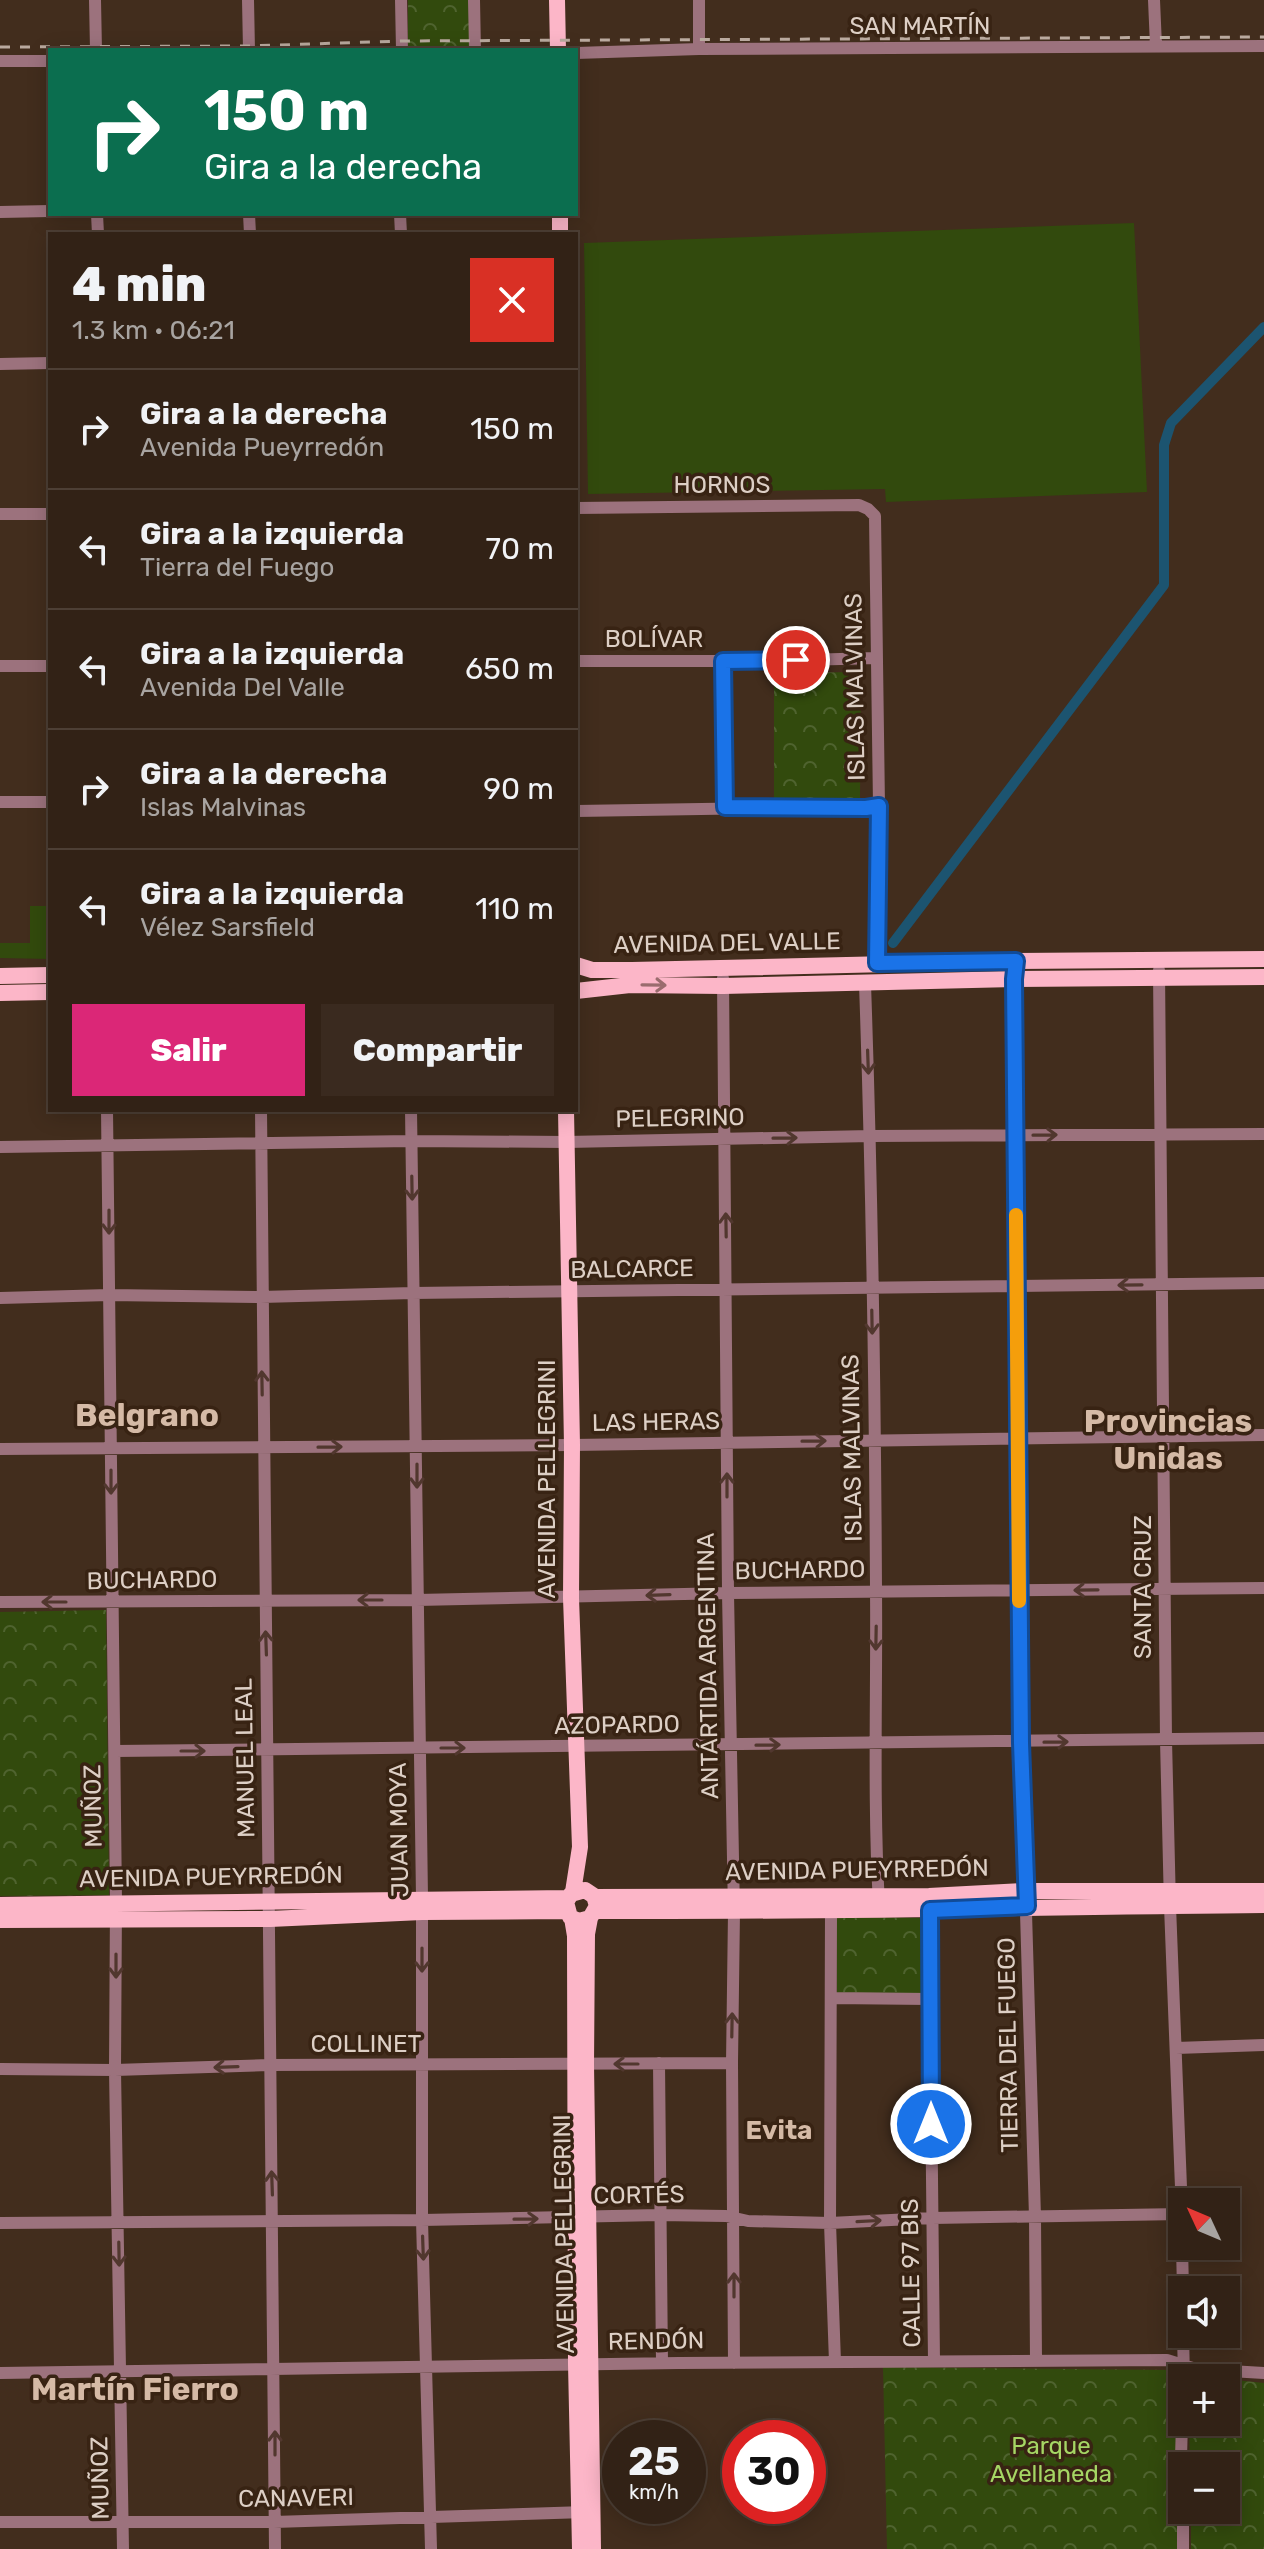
<!DOCTYPE html>
<html lang="es">
<head>
<meta charset="utf-8">
<style>
  :root { --surface:#322216; --page:#3a2a1f; --text:#f1f3f6; --muted:#a8a4a1; --line:#4d3f35; --accent:#db2777 }
  body { margin:0; font-family:Rubik,sans-serif; background:var(--page); color:var(--text); height:100vh; display:flex; flex-direction:column; font-size:30px; white-space:nowrap }
  * { box-sizing:border-box; margin:0 }
  p { font-size:26px; color:var(--muted) }
  .icon { flex:none; width:44px; height:44px; fill:none; stroke:currentColor; stroke-width:2; stroke-linecap:round; stroke-linejoin:round }
  .map { position:relative; flex:1; overflow:hidden }
  .drawer { position:absolute; left:48px; top:232px; width:530px; height:880px; display:flex; flex-direction:column; background:var(--surface); border-radius:0px; box-shadow:0 4px 20px #0003,0 0 0 2px var(--line) }
  .drawer>* { flex:none }
  .banner { position:absolute; left:48px; top:48px; width:530px; height:168px; border-radius:0px; box-shadow:0 4px 20px #0003,0 0 0 2px var(--line); background:#0b6e4f; color:#fff; overflow:hidden }
  .needle { width:52px; rotate:314deg }
  .buttons { position:absolute; left:1168px; top:2188px; display:grid; gap:16px }
  .buttons a { display:grid; place-items:center; width:72px; height:72px; border-radius:0px; background:var(--surface); box-shadow:0 4px 20px #0003,0 0 0 2px var(--line); font-size:40px }
  .speed { position:absolute; left:602px; top:2420px; display:flex; gap:16px; font-size:40px; font-weight:700; text-align:center }
  .speed>* { display:grid; place-content:center; width:104px; height:104px; border-radius:50%; background:var(--surface); box-shadow:0 4px 20px #0003,0 0 0 2px var(--line); line-height:1 }
  .speed small { font-size:20px; font-weight:400 }
  .speed .limit { border:12px solid #d22; background:#fff; color:#111 }
  .pin { position:absolute; display:grid; place-items:center; width:68px; height:68px; color:#fff; margin:-34px; border:4px solid #fff; border-radius:50%; box-shadow:0 2px 8px #0007 }
  .me { position:absolute; width:88px; margin:-44px; rotate:0deg; stroke-linejoin:round; filter:drop-shadow(0 0 6px #0008) }
  .turn { display:flex; align-items:center; gap:28px; height:168px; padding:0 24px; font-size:36px }
  .turn .icon { width:104px; height:104px; stroke-width:2.5 }
  .turn b { display:block; font-size:56px; line-height:68px }
  .round { display:grid; place-items:center; flex:none; width:84px; height:84px; border-radius:0px; background:var(--page) }
  .headline { display:flex; align-items:center; justify-content:space-between; height:136px; padding:0 24px }
  h1 { font-size:48px; font-weight:800; line-height:60px }
  .button { display:flex; gap:16px; margin-top:auto; padding:16px 24px }
  .button a { flex:1; height:92px; border-radius:0px; background:var(--accent); color:#fff; font-size:32px; font-weight:800; line-height:92px; text-align:center }
  .button a+a { background:var(--page); color:var(--text) }
  ul { padding:0; list-style:none }
  li { display:flex; align-items:center; gap:24px; height:120px; padding:0 24px; border-top:2px solid var(--line) }
  li div { flex:1 }
  li b { display:block; font-size:30px }
  li em { font-style:normal }
  .map>svg:first-child { display:block }
  .grass { fill:#324a0d }
  .park { fill:url(#park-crowns) }
  .lines { fill:none; stroke-linecap:round; stroke-linejoin:round }
  .canal { stroke:#1c5470; stroke-width:10 }
  .minor { stroke:#9c727d; stroke-width:12 }
  .major { stroke:#fcb6c8; stroke-width:16 }
  .rail { stroke:#baaa9f; stroke-width:3; stroke-dasharray:10 10; stroke-linecap:butt }
  .oneway { stroke:#9a6c6e }
  .oneway2 { stroke:#51372e }
  .route-casing { stroke:#114b97; stroke-width:20 }
  .route { stroke:#1a73e8; stroke-width:14 }
  .slow { stroke:#f59e0b; stroke-width:14 }
  .labels { text-anchor:middle; stroke-width:7; stroke-linejoin:round; paint-order:stroke }
  .street-label { font-size:24px; fill:#ddcfc5; stroke:#382313 }
  .park-label { font-size:24px; fill:#a5d664; stroke:#382313 }
  .neighbourhood-label { font-size:26px; font-weight:bold; fill:#d5baa6; stroke:#382313 }
  .district-label { font-size:32px; font-weight:bold; fill:#d5baa6; stroke:#382313 }
</style>
</head>
<body>
<div class="map">
<svg width="1264" height="2549" viewBox="0 0 1264 2549">
  <defs>
    <pattern id="park-crowns" width="20" height="18" patternUnits="userSpaceOnUse" patternTransform="scale(2)"><rect width="20" height="18" fill="#324a0d"/><path d="M2 6a3 3 0 1 1 6 0M12 15a3 3 0 1 1 6 0" fill="none" stroke="#4f632f"/></pattern>
  </defs>
  <rect width="100%" height="100%" fill="#422d1d"/>
  <path class="grass" d="M1134 223 1147 492 886 502 885 489 588 494 584 243Z
    M30 906H50V959L0 958V943H30Z"/>
  <path class="park" d="M408 0H471V49H408Z
    M861 672 860 798 774 800V673Z
    M106 1610 109 1895 0 1896V1612Z
    M837 1917 923 1918 924 1989 921 1994 837 1995Z
    M883 2367 1173 2370 1177 2454 1168 2477 1179 2530 1178 2549H887Z
    M1226 2379 1264 2383V2549H1191V2510H1226V2466H1190L1189 2422H1226Z"/>
  <g class="lines">
    <path class="canal" d="M893 943 1164 585V445L1171 423 1264 327"/>
    <path class="minor" d="M95 0 96 50
      M248 0 249 50
      M401 0 402 50
      M474 0 475 50
      M699 0V49
      M1154 0 1156 46
      M576 53 699 49 1264 46
      M0 61H50
      M0 212 50 211
      M97 214 98 234
      M249 214 250 234
      M400 214 401 234
      M0 364 50 363
      M576 508 859 505 868 509 875 516 879 806 877 963
      M0 514H50
      M576 661H769L876 658
      M723 661 725 807
      M0 666H50
      M0 802H50
      M576 811 879 806
      M1159 970 1166 1740 1170 1906 1182 2213
      M1014 972 1021 1743 1035 2217 1036 2361
      M723 978 728 1593 734 1912 732 2063 734 2363
      M865 984C872 1185 875 1387 876 1589 877 1694 873 1799 879 1904
      M107 1110 116 1902 115 2070 123 2549
      M261 1110 275 2549
      M411 1110 422 1898V2220L431 2549
      M0 1147 411 1141 567 1142 871 1136 1264 1134
      M0 1298 109 1295 261 1297 413 1293 1264 1283
      M0 1449 572 1445 1264 1435
      M0 1602 417 1600 728 1593 1264 1588
      M115 1751C498 1750 881 1744 1264 1738
      M929 1904 934 2361
      M831 1911 830 2223 835 2362
      M831 1998 930 1999
      M1176 2048 1264 2045
      M659 2063 662 2363
      M0 2069 115 2070 269 2065 732 2063
      M0 2223 422 2220 659 2215 726 2216 748 2221 830 2223 932 2218 1182 2214
      M1182 2246 1183 2290
      M1183 2334 1184 2378
      M0 2373 679 2363 1167 2360 1196 2369 1264 2373
      M1182 2422 1181 2458 1172 2481V2495L1175 2509 1183 2525V2549
      M0 2522H274L585 2512"/>
    <path class="major" d="M557 0 558 50
      M560 214V234
      M576 965 592 970H632L1016 961 1264 959
      M0 976 50 975
      M576 991 630 985 723 986 1014 979 1264 977
      M0 993 50 992
      M566 1110 572 1445 571 1598 580 1847 573 1892
      M594 1897 929 1896 1025 1891H1264
      M0 1905 567 1898
      M596 1911C818 1912 1041 1907 1264 1905
      M572 1918 575 1936 576 2364 580 2549
      M590 1918 579 1921 570 1917 566 1902 571 1894 585 1890 594 1896 597 1906 590 1918 587 1934 586 2064 593 2549
      M0 1920 270 1919 422 1912 566 1911"/>
    <path class="rail" d="M0 47 248 46 402 41 1264 37"/>
  </g>
  <defs><path id="oneway-shaft" d="M-6 0H5M1.5-3L5.5 0L1.5 3" fill="none" stroke-width="1.6" stroke-linecap="round" stroke-linejoin="round" transform="scale(2)"/></defs>
  <use class="oneway" href="#oneway-shaft" transform="translate(654 985) rotate(1)"/>
  <g class="oneway2">
    <use href="#oneway-shaft" transform="translate(868 1062) rotate(88)"/>
    <use href="#oneway-shaft" transform="translate(1045 1135) rotate(-1)"/>
    <use href="#oneway-shaft" transform="translate(785 1138) rotate(-1)"/>
    <use href="#oneway-shaft" transform="translate(412 1188) rotate(89)"/>
    <use href="#oneway-shaft" transform="translate(109 1222) rotate(90)"/>
    <use href="#oneway-shaft" transform="translate(726 1225) rotate(-91)"/>
    <use href="#oneway-shaft" transform="translate(1130 1285) rotate(179)"/>
    <use href="#oneway-shaft" transform="translate(872 1322) rotate(89)"/>
    <use href="#oneway-shaft" transform="translate(262 1383) rotate(-91)"/>
    <use href="#oneway-shaft" transform="translate(814 1441) rotate(-1)"/>
    <use href="#oneway-shaft" transform="translate(330 1447) rotate(-1)"/>
    <use href="#oneway-shaft" transform="translate(417 1476) rotate(90)"/>
    <use href="#oneway-shaft" transform="translate(111 1482) rotate(90)"/>
    <use href="#oneway-shaft" transform="translate(727 1485) rotate(-90)"/>
    <use href="#oneway-shaft" transform="translate(1086 1590) rotate(179)"/>
    <use href="#oneway-shaft" transform="translate(658 1595) rotate(178)"/>
    <use href="#oneway-shaft" transform="translate(370 1600) rotate(-180)"/>
    <use href="#oneway-shaft" transform="translate(54 1602) rotate(-180)"/>
    <use href="#oneway-shaft" transform="translate(876 1638) rotate(91)"/>
    <use href="#oneway-shaft" transform="translate(266 1643) rotate(-92)"/>
    <use href="#oneway-shaft" transform="translate(1056 1742) rotate(-1)"/>
    <use href="#oneway-shaft" transform="translate(768 1745) rotate(-1)"/>
    <use href="#oneway-shaft" transform="translate(453 1748)"/>
    <use href="#oneway-shaft" transform="translate(193 1751)"/>
    <use href="#oneway-shaft" transform="translate(422 1960) rotate(90)"/>
    <use href="#oneway-shaft" transform="translate(116 1966) rotate(90)"/>
    <use href="#oneway-shaft" transform="translate(732 2025) rotate(-89)"/>
    <use href="#oneway-shaft" transform="translate(626 2064) rotate(180)"/>
    <use href="#oneway-shaft" transform="translate(226 2067) rotate(178)"/>
    <use href="#oneway-shaft" transform="translate(272 2183) rotate(-92)"/>
    <use href="#oneway-shaft" transform="translate(526 2219) rotate(-1)"/>
    <use href="#oneway-shaft" transform="translate(869 2221) rotate(-3)"/>
    <use href="#oneway-shaft" transform="translate(423 2248) rotate(88)"/>
    <use href="#oneway-shaft" transform="translate(119 2254) rotate(89)"/>
    <use href="#oneway-shaft" transform="translate(734 2285) rotate(-90)"/>
    <use href="#oneway-shaft" transform="translate(275 2443) rotate(-90)"/>
  </g>
  <g class="lines">
    <g class="route-casing">
      <path id="route" d="M796 660 723 661 725 807 866 808 879 806 877 963 1016 961 1014 979 1021 1743 1027 1906 930 1910 931 2124"/>
    </g>
    <use href="#route" class="route"/>
    <path class="slow" d="M1016 1215 1019 1601"/>
  </g>
  <g class="labels">
    <g class="street-label">
      <text x="920" y="34">SAN MARTÍN</text>
      <text x="722" y="493">HORNOS</text>
      <text x="654" y="647">BOLÍVAR</text>
      <text transform="translate(855 687) rotate(-91)" y="8">ISLAS MALVINAS</text>
      <text transform="translate(727 943) rotate(-1)" y="8">AVENIDA DEL VALLE</text>
      <text transform="translate(680 1118) rotate(-1)" y="8">PELEGRINO</text>
      <text transform="translate(632 1269) rotate(-1)" y="8">BALCARCE</text>
      <text transform="translate(656 1422) rotate(-1)" y="8">LAS HERAS</text>
      <text transform="translate(852 1448) rotate(-91)" y="8">ISLAS MALVINAS</text>
      <text transform="translate(547 1479) rotate(-90)" y="8">AVENIDA PELLEGRINI</text>
      <text transform="translate(800 1570) rotate(-1)" y="8">BUCHARDO</text>
      <text transform="translate(152 1580) rotate(-1)" y="8">BUCHARDO</text>
      <text transform="translate(1143 1587) rotate(-90)" y="8">SANTA CRUZ</text>
      <text transform="translate(708 1666) rotate(-91)" y="8">ANTÁRTIDA ARGENTINA</text>
      <text transform="translate(617 1725) rotate(-1)" y="8">AZOPARDO</text>
      <text transform="translate(245 1758) rotate(-91)" y="8">MANUEL LEAL</text>
      <text transform="translate(93 1806) rotate(-91)" y="8">MUÑOZ</text>
      <text transform="translate(399 1830) rotate(-91)" y="8">JUAN MOYA</text>
      <text transform="translate(857 1870) rotate(-1)" y="8">AVENIDA PUEYRREDÓN</text>
      <text transform="translate(211 1877) rotate(-1)" y="8">AVENIDA PUEYRREDÓN</text>
      <text x="366" y="2052">COLLINET</text>
      <text transform="translate(1008 2045) rotate(-91)" y="8">TIERRA DEL FUEGO</text>
      <text transform="translate(639 2195) rotate(-1)" y="8">CORTÉS</text>
      <text transform="translate(564 2234) rotate(-91)" y="8">AVENIDA PELLEGRINI</text>
      <text transform="translate(911 2273) rotate(-91)" y="8">CALLE 97 BIS</text>
      <text transform="translate(656 2341) rotate(-1)" y="8">RENDÓN</text>
      <text transform="translate(100 2478) rotate(-91)" y="8">MUÑOZ</text>
      <text transform="translate(296 2498) rotate(-1)" y="8">CANAVERI</text>
    </g>
    <g class="park-label">
      <text x="1051" y="2454">Parque<tspan x="1051" dy="28">Avellaneda</tspan></text>
    </g>
    <g class="neighbourhood-label">
      <text x="779" y="2139">Evita</text>
    </g>
    <g class="district-label">
      <text x="147" y="1426">Belgrano</text>
      <text x="1168" y="1432">Provincias<tspan x="1168" dy="37">Unidas</tspan></text>
      <text x="135" y="2400">Martín Fierro</text>
    </g>
  </g>
</svg>
<div class="buttons">
<a><svg class="needle" viewBox="-14 -14 28 28"><path d="M0-13l5 13h-10z" fill="#e53935"/><path d="M0 13l5-13h-10z" fill="#a8a4a1"/></svg></a>
<a><svg class="icon" aria-label="sound" viewBox="0 0 24 24"><path d="M4 9h4l5-4v14l-5-4H4zM17 9q2 3 0 6"/></svg></a>
<a>+</a>
<a>−</a>
</div>
<div class="speed"><div>25<small>km/h</small></div><div class="limit">30</div></div>
<div class="pin" style="left:796px;top:660px;background:#d93025"><svg class="icon" aria-label="arrive" viewBox="0 0 24 24"><path d="M6 21V4h12l-3 4 3 4H6"/></svg></div>
<svg class="me" style="left:931px;top:2124px" viewBox="-20 -20 40 40"><circle r="17" fill="#1a73e8" stroke="#fff" stroke-width="3"/><path d="M0-11L8 9 0 5-8 9z" fill="#fff"/></svg>
<div class="banner">
<div class="turn"><svg class="icon" aria-label="right" viewBox="0 0 24 24"><path d="M7 20v-9h11M14 6l5 5-5 5"/></svg><div><b>150 m</b>Gira a la derecha</div></div>
</div>
<section class="drawer">
<div class="headline"><div><h1>4 min</h1><p>1.3 km · 06:21</p></div><a class="round" style="background:#d93025;color:#fff"><svg class="icon" aria-label="close" viewBox="0 0 24 24"><path d="M6 6l12 12M18 6L6 18"/></svg></a></div>
<ul>
<li><svg class="icon" aria-label="right" viewBox="0 0 24 24"><path d="M7 20v-9h11M14 6l5 5-5 5"/></svg><div><b>Gira a la derecha</b><p>Avenida Pueyrredón</p></div><em>150 m</em></li>
<li><svg class="icon" aria-label="left" viewBox="0 0 24 24"><path d="M17 20v-9H6M10 6l-5 5 5 5"/></svg><div><b>Gira a la izquierda</b><p>Tierra del Fuego</p></div><em>70 m</em></li>
<li><svg class="icon" aria-label="left" viewBox="0 0 24 24"><path d="M17 20v-9H6M10 6l-5 5 5 5"/></svg><div><b>Gira a la izquierda</b><p>Avenida Del Valle</p></div><em>650 m</em></li>
<li><svg class="icon" aria-label="right" viewBox="0 0 24 24"><path d="M7 20v-9h11M14 6l5 5-5 5"/></svg><div><b>Gira a la derecha</b><p>Islas Malvinas</p></div><em>90 m</em></li>
<li><svg class="icon" aria-label="left" viewBox="0 0 24 24"><path d="M17 20v-9H6M10 6l-5 5 5 5"/></svg><div><b>Gira a la izquierda</b><p>Vélez Sarsfield</p></div><em>110 m</em></li>
</ul>
<div class="button"><a>Salir</a><a>Compartir</a></div>
</section>
</div>
</body>
</html>
